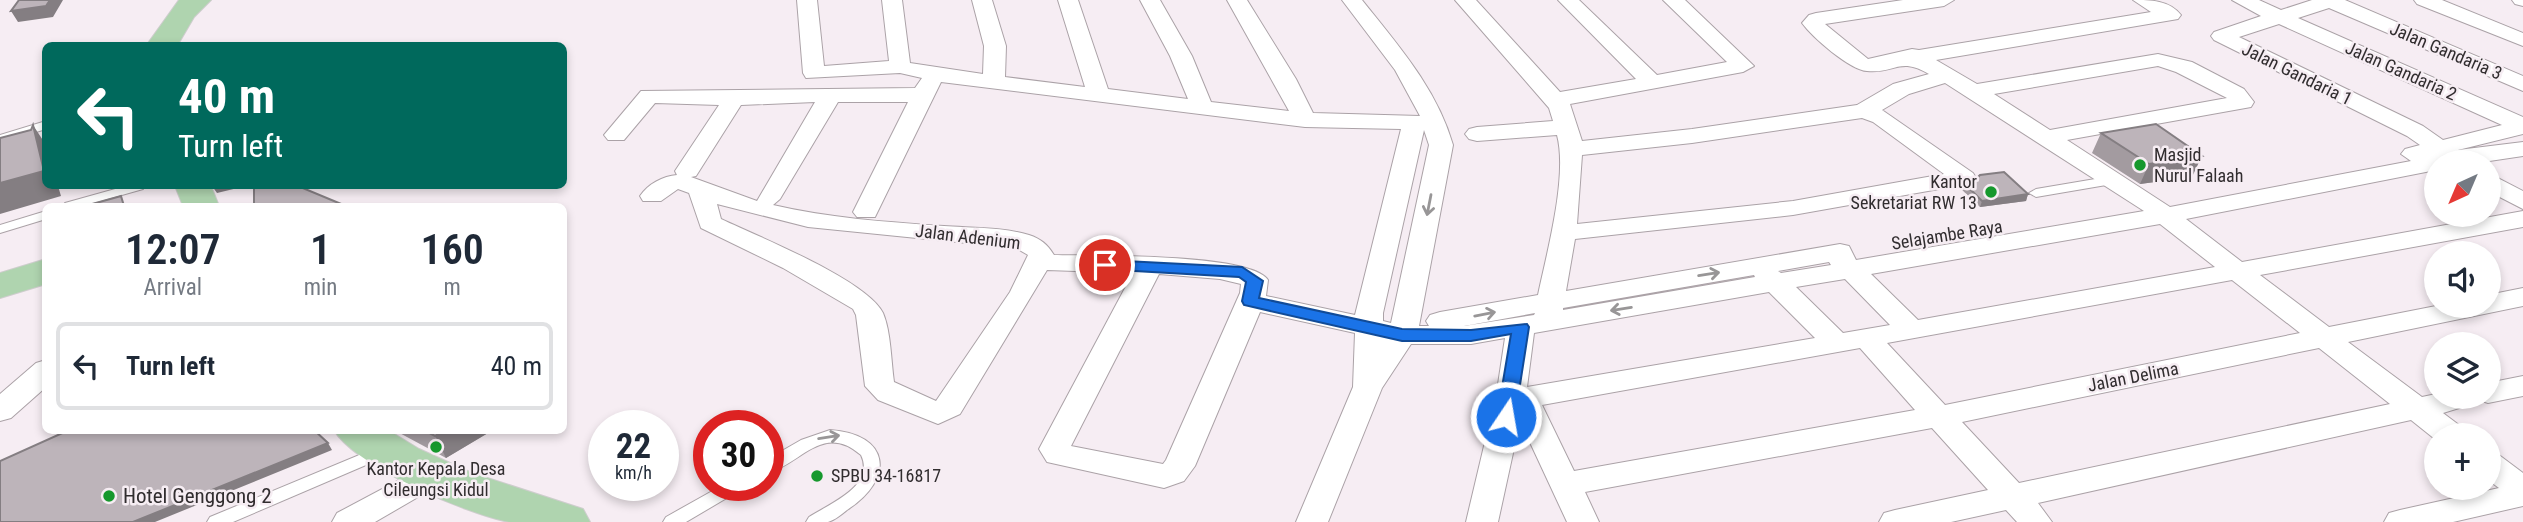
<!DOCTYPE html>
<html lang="en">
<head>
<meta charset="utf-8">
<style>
  :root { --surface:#fff; --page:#f2f2f3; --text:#1f2937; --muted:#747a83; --line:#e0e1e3 }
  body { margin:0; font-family:"Roboto Condensed",sans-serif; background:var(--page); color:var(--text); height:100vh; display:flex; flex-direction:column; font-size:26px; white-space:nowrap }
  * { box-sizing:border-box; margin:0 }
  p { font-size:23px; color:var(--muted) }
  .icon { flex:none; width:38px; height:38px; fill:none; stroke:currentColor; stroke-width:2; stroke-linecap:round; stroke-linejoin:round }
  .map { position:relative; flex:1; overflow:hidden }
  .drawer { position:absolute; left:42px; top:203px; width:525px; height:231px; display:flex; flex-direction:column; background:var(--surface); border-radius:10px; box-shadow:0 4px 10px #0003 }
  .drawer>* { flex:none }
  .guide { position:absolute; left:42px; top:42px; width:525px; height:147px; border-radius:10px; box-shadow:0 4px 10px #0003; background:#00695c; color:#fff; overflow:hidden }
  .needle { width:46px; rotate:224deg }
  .controls { position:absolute; left:2424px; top:150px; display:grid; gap:14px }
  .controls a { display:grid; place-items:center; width:77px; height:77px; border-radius:50%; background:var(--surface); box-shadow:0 4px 10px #0003; font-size:35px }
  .speed { position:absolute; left:588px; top:410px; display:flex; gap:14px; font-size:35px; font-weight:700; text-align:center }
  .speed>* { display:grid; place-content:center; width:91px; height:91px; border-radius:50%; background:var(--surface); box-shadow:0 4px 10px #0003; line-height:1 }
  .speed small { font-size:18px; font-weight:400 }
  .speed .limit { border:10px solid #d22; background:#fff; color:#111 }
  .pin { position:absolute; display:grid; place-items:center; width:60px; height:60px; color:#fff; margin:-30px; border:4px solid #fff; border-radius:50%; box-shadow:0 2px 7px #0007 }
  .me { position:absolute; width:77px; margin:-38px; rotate:12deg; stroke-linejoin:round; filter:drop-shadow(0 0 5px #0008) }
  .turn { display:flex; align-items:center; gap:24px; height:147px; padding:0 21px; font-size:32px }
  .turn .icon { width:91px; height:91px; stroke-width:2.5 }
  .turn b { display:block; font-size:49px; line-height:60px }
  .eta { display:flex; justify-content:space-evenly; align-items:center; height:119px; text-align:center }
  .eta b { font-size:42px; font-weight:600; line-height:49px }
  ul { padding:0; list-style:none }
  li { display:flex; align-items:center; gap:21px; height:88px; margin:0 14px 10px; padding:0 7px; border:4px solid var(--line); border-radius:10px }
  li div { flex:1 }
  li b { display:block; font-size:26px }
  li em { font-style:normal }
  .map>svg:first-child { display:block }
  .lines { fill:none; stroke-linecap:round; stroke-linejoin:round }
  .service-casing { stroke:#aba2a7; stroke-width:2 }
  .minor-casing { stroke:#aba2a7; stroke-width:2 }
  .primary-casing { stroke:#cecdcd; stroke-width:2 }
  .service { fill:#fff; fill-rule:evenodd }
  .minor { fill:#fff; fill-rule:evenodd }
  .primary { fill:#afd4af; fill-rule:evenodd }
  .wall { fill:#a39ba0 }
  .shaded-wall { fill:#847e82 }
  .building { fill:#bdb4ba; stroke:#847e82; stroke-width:2 }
  .oneway { stroke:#989697 }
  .route { fill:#1a73e8; stroke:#114b97; stroke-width:2 }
  .poi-dot { fill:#16982d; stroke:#f6edf3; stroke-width:2.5 }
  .labels { text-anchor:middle; stroke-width:5; stroke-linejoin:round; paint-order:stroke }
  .street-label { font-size:18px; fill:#312d2f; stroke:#f6edf3 }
  .poi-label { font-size:18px; fill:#312d2f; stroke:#f6edf3; text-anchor:start }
  .near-poi-label { font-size:21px; fill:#312d2f; stroke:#f6edf3; text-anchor:start }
</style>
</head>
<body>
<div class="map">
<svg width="2523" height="522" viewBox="0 0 2523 522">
  <rect width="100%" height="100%" fill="#f6edf3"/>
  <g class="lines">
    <g class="service-casing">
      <path id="service" d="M46 121V129L0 143V135Z
        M2113 176 2118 177 2119 180 2118 183 2036 197 2029 193 2036 189Z
        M126 186H145L143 189 83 206H63L65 203Z
        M46 211V219L0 233V225Z
        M830 430C891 434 895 479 847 510 842 514 835 520 828 522 822 522 813 522 806 522L809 517C829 504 876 486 861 455 823 422 802 463 768 473V459L801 440Z
        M381 446 387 448 389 452 387 456 233 522H207L210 517Z
        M723 485H744L742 489 686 522H663L666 517Z"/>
    </g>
    <g class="minor-casing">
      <path id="minor" d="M797 0H817L824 66 889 61 882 0H902L910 63 983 74 984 46 972 0H992L1006 46 1005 77 1085 87 1058 0H1078L1108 89 1188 99 1170 56 1140 0H1160L1192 56 1211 102 1289 111 1227 0H1247L1296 79 1313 113 1420 116 1395 70 1342 0H1362C1398 45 1437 89 1453 145L1419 326H1429L1426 321 1430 315 1440 312 1538 295C1547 252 1568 176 1557 135L1477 141 1469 139 1465 134 1469 129 1477 127 1553 121 1549 108 1455 0H1476L1560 92 1636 79 1558 0H1579L1657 75 1727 62 1663 0H1685L1754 66 1743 72 1570 104 1582 141 1692 129 1857 105 1893 84 1929 74C1899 56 1895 74 1867 71 1850 70 1812 37 1802 23L1809 15 1816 13 1903 0H1954L1944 6 1825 24 1868 59 1912 49 1919 50 2151 12 2133 0C2151 0 2169 0 2181 15L2178 19 1936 60 1977 84 2158 54 2192 62 2244 89 2254 102 2251 107 2067 140 2170 207 2411 161 2401 154 2405 149 2420 145 2407 136 2214 40 2211 36 2214 32 2261 16 2232 0H2259L2281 10 2312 0H2345L2523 76V91L2329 8 2298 18 2523 117V134L2458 150 2523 142V156L2476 163H2436V170L2186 219 2242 262 2523 211V227L2260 275 2329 327 2436 306H2488V295L2523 288V306L2348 342 2422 397 2436 394V397H2488V383L2523 376V396L2488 403 2482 401 2443 413 2463 428 2467 436H2436V440L2411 420 2038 503 2052 522H2017L2006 510 1951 522H1879L1884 513 1895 510 1988 490 1932 428 1585 492 1599 522H1567L1520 421 1498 522H1466L1497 391 1505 338 1471 344H1411L1382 388 1328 522H1296L1353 387 1355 333 1260 312 1195 466 1184 481 1164 488 1047 462 1039 449 1133 273 1047 270 960 414 938 424 878 400 865 386 856 315 853 309 783 268 701 228 689 193 678 189 661 201H643L640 196C648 184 663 176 677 175L675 171 719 105 655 103 624 140H608L604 135 641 91 915 88 922 78 900 73 806 78 803 73ZM2279 24 2502 125 2443 140 2423 126 2239 37ZM2158 66 2176 72 2227 98 2050 130 1994 94ZM941 82 1305 127 1401 129 1355 315 1266 296 1268 280C1251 253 1090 256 1054 255 1047 244 1041 239 1029 235 1003 227 971 228 944 226 886 222 829 218 773 205L780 199 838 102H908L853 212 857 217H875ZM1945 83 2144 211 1856 260 1849 246 1840 244 1566 291 1575 239 1793 215 1973 183 1976 178 1973 173 1882 110 1909 94ZM815 102 757 201 691 177 696 176 741 105ZM1862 118 1873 122 1944 174 1793 201 1577 224 1582 155 1692 143ZM1424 130 1429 145 1391 323 1383 321V313ZM717 204 808 227 1016 248 1028 255 1010 292 936 401 894 382C891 361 891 332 883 313 867 280 757 236 721 219ZM2160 224 2215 267 1918 320 1871 274ZM1829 262 1831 265 1781 273 1778 271ZM1159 274 1220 279 1241 284 1240 293 1166 460 1163 464 1071 446ZM1754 275 1755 277 1563 310V308ZM1845 279 1890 325 1843 333 1796 287ZM2232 280 2300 333 1945 405 1887 343ZM1769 292 1815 338 1527 387 1534 333ZM1535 313 1534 315 1464 326ZM1860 348 1915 410 1574 471 1542 405ZM2319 348 2390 404 2019 483 1962 422Z
        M2414 0H2442L2523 33V46L2417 4Z
        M2512 0H2523V6L2515 4Z
        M2488 173 2523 191V209L2488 191Z
        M46 360V387L11 418 0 421V394L36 363Z
        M2488 452 2499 455 2523 473V506L2453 522H2384L2389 513 2400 510 2499 488 2488 480Z
        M433 462 444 466 449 474 444 482 375 522H332L337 513Z"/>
    </g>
    <g class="primary-casing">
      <path id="primary" d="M179 0H211L194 17 177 46H146Z
        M175 186H211L219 206H183Z
        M46 259V284L0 298V273Z
        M334 430H388L419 449 472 473 583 509 590 522C564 522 534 522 509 522 467 514 355 466 334 430Z"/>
    </g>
    <use href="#service" class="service"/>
    <use href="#minor" class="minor"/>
    <use href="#primary" class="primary"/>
  </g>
  <path class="wall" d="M2101 133 2192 177 2140 184 2092 153Z
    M1963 182 2028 194 2026 201 1980 207 1960 188Z
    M394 430H493L446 458Z"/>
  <path class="shaded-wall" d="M50 0H63L53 17 18 22 11 11Z
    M33 125 46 145V186H58L61 196 0 214V183Z
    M2202 156 2192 177 2140 184 2149 164Z
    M212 186H246L217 193Z
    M2028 194 2026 201 1980 207 1982 201Z
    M444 430H493L446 458 435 436Z
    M328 443 332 450 155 522H133Z"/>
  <path class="building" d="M19 0H50L46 6 11 11Z
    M2156 124 2202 156 2149 164 2101 133Z
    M33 125 44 171 0 183V138L31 130Z
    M2004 172 2028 194 1982 201 1963 182 1976 179 1980 175Z
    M254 186H298L346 206H257L254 205Z
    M121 196 124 206H85Z
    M69 430H314L328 443 133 522H0V461Z
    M424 430H444L435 436Z"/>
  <defs><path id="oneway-shaft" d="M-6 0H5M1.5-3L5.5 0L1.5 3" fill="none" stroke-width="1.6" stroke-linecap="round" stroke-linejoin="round" transform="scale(1.75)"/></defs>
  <g class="oneway">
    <use href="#oneway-shaft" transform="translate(1429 205) rotate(101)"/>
    <use href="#oneway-shaft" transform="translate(1709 274) rotate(-9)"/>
    <use href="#oneway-shaft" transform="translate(1621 309) rotate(171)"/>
    <use href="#oneway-shaft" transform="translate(1485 314) rotate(-11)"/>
    <use href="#oneway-shaft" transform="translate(829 437) rotate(-9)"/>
  </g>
  <path class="route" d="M1105 260 1242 267 1263 281 1259 298 1402 329 1471 330 1527 324 1529 327 1515 417 1506 423 1497 417 1511 334 1471 341H1402L1244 305 1242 301 1246 282 1239 277 1100 269 1097 265Z"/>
  <g class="poi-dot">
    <circle cx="2140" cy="165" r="7"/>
    <circle cx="1991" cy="192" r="7"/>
    <circle cx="436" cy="447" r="7"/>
    <circle cx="817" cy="476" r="7"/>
    <circle cx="109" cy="496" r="7"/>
  </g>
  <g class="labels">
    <g class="street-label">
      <text transform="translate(2446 51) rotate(23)" y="6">Jalan Gandaria 3</text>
      <text transform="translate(2401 71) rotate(24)" y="6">Jalan Gandaria 2</text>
      <text transform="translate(2297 74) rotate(26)" y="6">Jalan Gandaria 1</text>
      <text transform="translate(1947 235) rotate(-9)" y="6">Selajambe Raya</text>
      <text transform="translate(968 237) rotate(7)" y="6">Jalan Adenium</text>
      <text transform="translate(2133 377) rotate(-11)" y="6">Jalan Delima</text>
    </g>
    <g class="poi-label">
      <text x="2154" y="161">Masjid<tspan x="2154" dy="21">Nurul Falaah</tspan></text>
      <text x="1977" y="188" text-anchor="end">Kantor<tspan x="1977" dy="21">Sekretariat RW 13</tspan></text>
      <text x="436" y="475" text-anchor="middle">Kantor Kepala Desa<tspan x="436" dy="21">Cileungsi Kidul</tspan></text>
      <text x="831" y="482">SPBU 34-16817</text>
    </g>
    <g class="near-poi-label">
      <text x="123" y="503">Hotel Genggong 2</text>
    </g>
  </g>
</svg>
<div class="controls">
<a><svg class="needle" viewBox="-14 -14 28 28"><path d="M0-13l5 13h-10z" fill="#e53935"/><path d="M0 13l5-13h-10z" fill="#747a83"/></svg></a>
<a><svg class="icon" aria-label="sound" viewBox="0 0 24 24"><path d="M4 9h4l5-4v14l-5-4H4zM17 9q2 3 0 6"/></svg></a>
<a><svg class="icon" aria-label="layers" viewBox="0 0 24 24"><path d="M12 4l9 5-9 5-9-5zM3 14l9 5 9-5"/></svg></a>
<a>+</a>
</div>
<div class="speed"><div>22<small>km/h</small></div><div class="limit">30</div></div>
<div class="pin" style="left:1105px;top:265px;background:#d93025"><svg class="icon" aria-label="arrive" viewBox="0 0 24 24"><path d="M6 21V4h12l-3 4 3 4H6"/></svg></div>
<svg class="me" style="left:1506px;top:417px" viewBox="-20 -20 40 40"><circle r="17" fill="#1a73e8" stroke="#fff" stroke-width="3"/><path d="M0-11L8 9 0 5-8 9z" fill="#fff"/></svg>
<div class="guide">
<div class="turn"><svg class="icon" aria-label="left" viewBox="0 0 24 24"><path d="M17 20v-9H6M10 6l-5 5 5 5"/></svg><div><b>40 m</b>Turn left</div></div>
</div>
<section class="drawer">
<div class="eta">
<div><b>12:07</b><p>Arrival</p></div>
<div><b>1</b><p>min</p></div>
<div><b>160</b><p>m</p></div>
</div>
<ul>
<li><svg class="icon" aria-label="left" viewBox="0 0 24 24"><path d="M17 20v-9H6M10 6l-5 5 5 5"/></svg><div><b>Turn left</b></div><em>40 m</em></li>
</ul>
</section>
</div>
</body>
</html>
